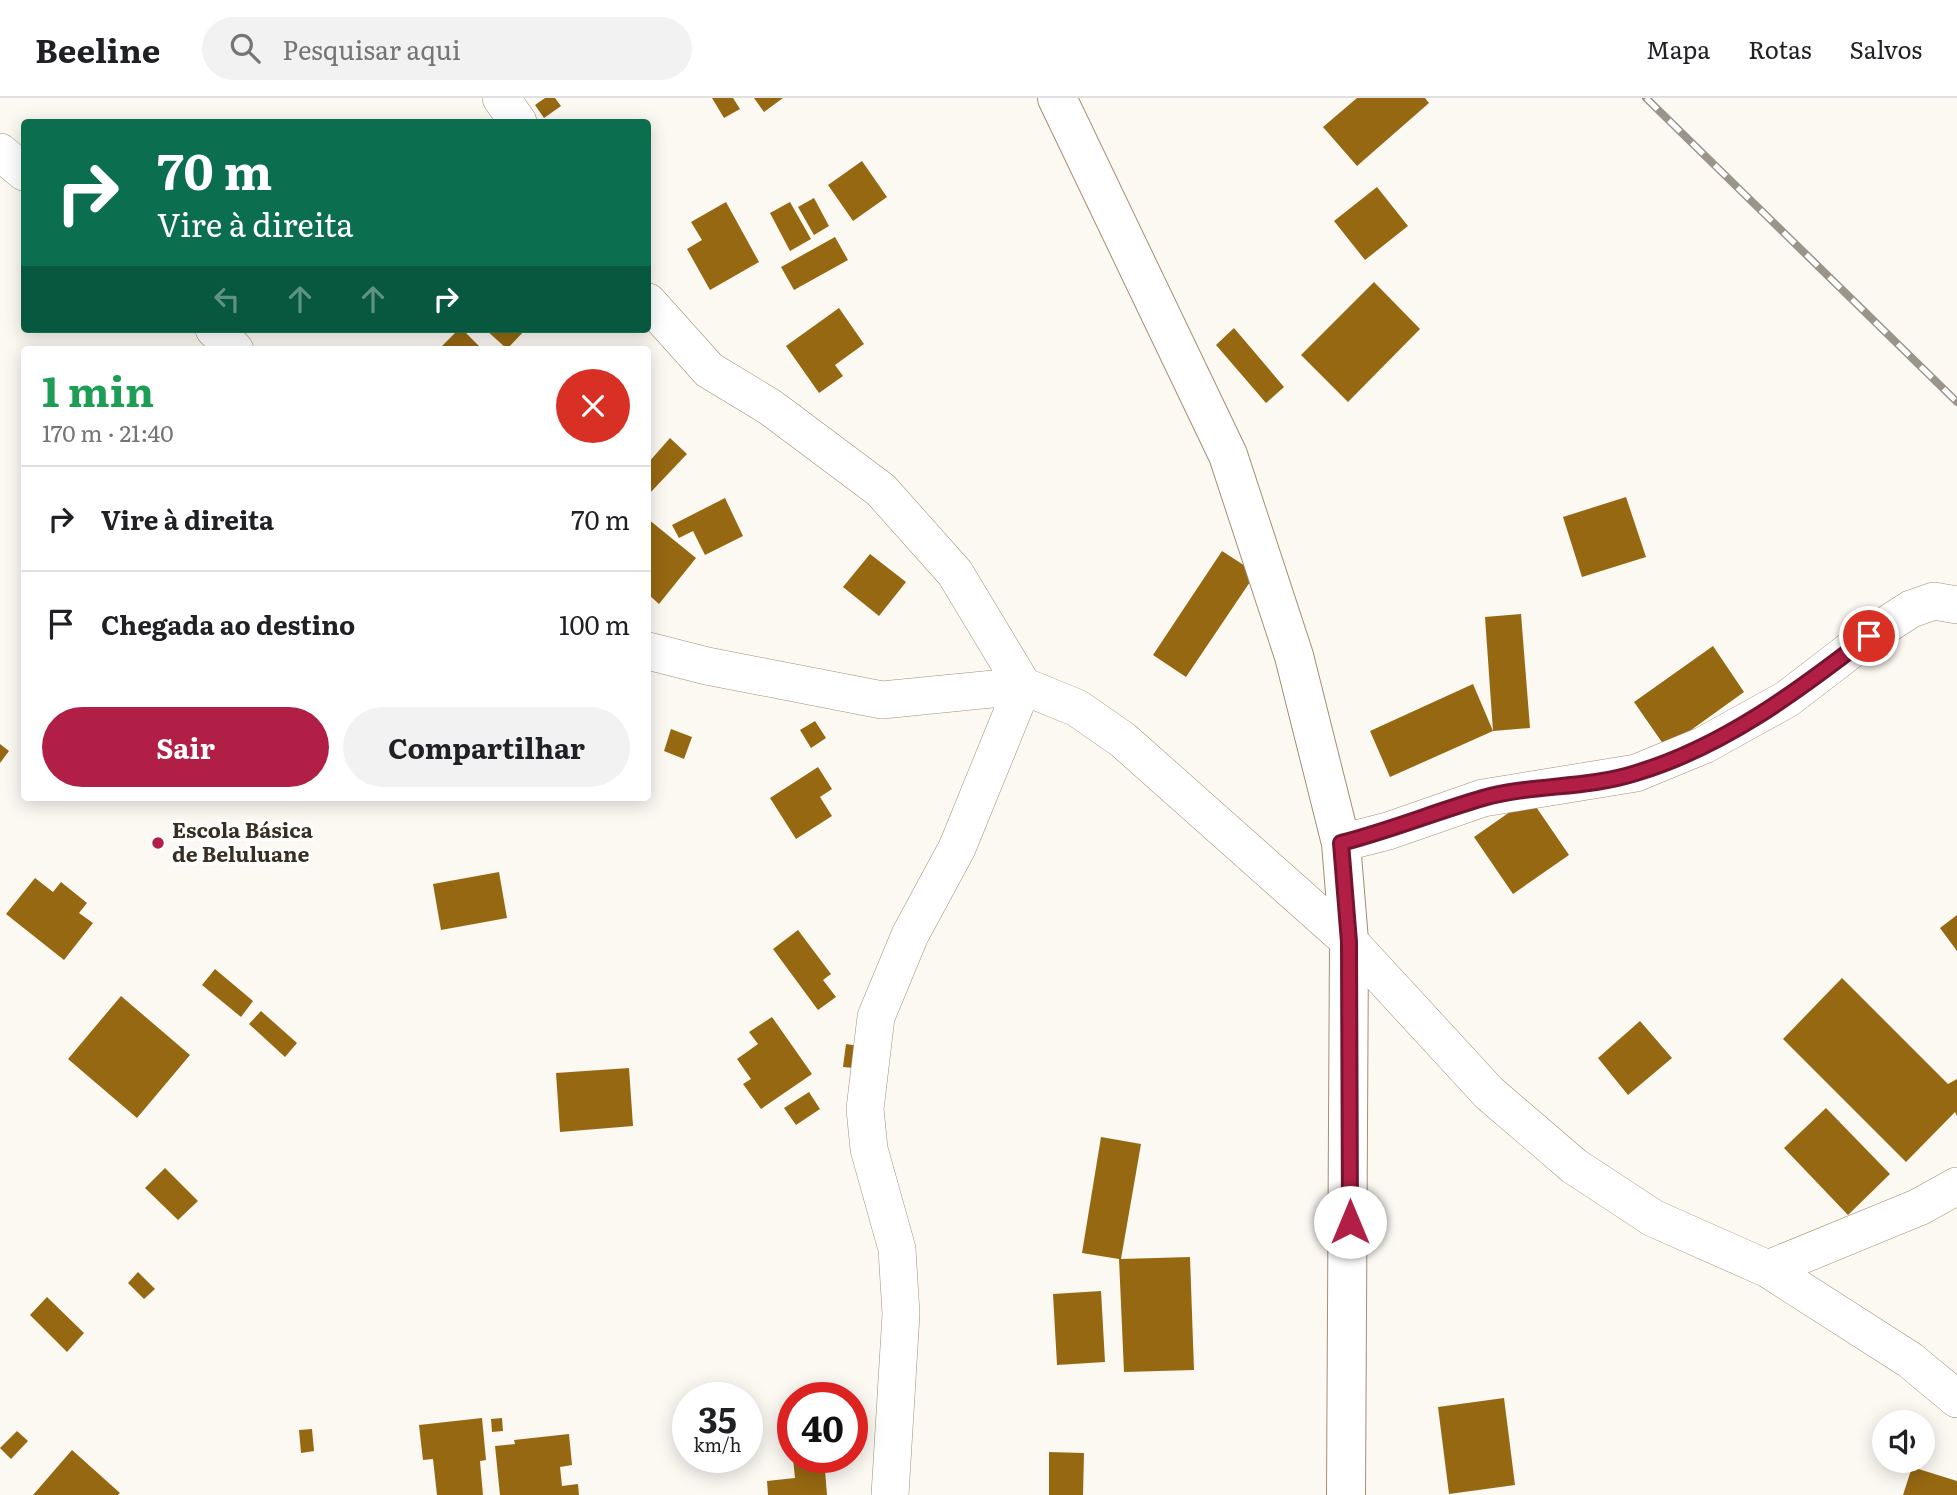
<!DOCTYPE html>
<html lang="pt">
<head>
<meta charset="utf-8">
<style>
  :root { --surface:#fff; --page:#f2f2f2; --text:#202124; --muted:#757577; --line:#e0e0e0; --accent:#b21f46 }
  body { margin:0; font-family:Literata,serif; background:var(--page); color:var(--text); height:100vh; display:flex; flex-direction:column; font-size:26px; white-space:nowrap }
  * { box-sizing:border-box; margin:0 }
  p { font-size:23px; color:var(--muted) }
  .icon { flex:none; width:38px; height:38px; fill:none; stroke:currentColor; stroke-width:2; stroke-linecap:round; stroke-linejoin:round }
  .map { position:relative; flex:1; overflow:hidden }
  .side { position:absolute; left:21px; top:248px; width:630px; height:455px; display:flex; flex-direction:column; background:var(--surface); border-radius:7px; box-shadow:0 4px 18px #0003 }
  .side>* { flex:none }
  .guide { position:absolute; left:21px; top:21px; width:630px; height:214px; border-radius:7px; box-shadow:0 4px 18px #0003; background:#0b6e4f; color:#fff; overflow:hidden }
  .tools { position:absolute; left:1872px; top:1312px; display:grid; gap:14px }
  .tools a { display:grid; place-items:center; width:63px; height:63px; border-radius:50%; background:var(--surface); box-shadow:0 4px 18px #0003; font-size:35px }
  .speed { position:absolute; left:672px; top:1284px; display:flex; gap:14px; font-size:35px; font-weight:700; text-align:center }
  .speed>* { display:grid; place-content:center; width:91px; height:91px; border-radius:50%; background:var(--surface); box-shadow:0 4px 18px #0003; line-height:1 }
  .speed small { font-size:18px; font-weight:400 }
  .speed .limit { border:10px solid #d22; background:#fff; color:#111 }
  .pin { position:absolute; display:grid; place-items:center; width:60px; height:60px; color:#fff; margin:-30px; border:4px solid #fff; border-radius:50%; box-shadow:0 2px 7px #0007 }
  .me { position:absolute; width:77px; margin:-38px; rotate:0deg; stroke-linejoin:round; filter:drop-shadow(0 0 5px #0008) }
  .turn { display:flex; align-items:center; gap:24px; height:147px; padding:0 21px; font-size:32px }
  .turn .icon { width:91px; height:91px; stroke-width:2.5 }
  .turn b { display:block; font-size:49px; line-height:60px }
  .lanes { display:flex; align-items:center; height:66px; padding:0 21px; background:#0003; justify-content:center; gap:35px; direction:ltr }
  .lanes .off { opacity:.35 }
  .round { display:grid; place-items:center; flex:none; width:74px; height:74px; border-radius:37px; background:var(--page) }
  .head { display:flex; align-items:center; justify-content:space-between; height:119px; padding:0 21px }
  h1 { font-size:42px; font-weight:700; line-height:52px; color:#1e9e55 }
  .action { display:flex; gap:14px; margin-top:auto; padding:14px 21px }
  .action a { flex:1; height:80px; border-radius:42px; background:var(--accent); color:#fff; font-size:28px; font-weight:700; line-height:80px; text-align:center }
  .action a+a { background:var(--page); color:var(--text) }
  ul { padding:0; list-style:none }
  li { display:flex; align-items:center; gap:21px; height:105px; padding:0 21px; border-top:2px solid var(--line) }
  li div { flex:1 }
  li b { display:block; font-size:26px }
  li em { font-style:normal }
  header { display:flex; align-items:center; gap:42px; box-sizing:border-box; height:98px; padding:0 35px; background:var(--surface); border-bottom:2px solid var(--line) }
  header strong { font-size:33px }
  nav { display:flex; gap:38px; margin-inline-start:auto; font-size:24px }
  .search { width:490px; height:63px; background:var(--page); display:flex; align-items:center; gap:18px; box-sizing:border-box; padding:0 24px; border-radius:38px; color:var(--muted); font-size:26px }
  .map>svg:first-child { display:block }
  .building { fill:#966812 }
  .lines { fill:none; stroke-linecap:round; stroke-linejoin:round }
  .street-casing { stroke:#a48f72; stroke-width:38 }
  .secondary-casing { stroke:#a48f72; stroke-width:40 }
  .street { stroke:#fff; stroke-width:37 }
  .secondary { stroke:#fff; stroke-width:38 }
  .rail-casing { stroke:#9a948b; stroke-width:8 }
  .rail { stroke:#fff; stroke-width:5; stroke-dasharray:16; stroke-linecap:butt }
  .route-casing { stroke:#74142e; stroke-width:18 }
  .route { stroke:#b21f46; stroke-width:12 }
  .poi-dot { fill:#b21f46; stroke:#fff; stroke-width:2.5 }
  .labels { text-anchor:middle; stroke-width:7; stroke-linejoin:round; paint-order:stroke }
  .poi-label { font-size:21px; font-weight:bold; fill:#382f23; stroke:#fff; text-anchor:start }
</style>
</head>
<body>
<header>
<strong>Beeline</strong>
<div class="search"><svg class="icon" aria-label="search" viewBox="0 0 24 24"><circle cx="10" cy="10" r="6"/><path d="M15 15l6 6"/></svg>Pesquisar aqui</div>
<nav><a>Mapa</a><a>Rotas</a><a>Salvos</a></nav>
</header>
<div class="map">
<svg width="1957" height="1397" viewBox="0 0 1957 1397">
  <rect width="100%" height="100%" fill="#fcf8f2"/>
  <path class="building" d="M545 0H555L561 8 544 20 535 7Z
    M712 0H733L740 11 724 20Z
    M754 0H783L764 14Z
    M1357 0H1425L1429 5 1357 68 1323 29Z
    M862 63 887 99 853 123 828 87Z
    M1377 89 1408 128 1365 162 1334 123Z
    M814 100 829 128 814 137 798 109Z
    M726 104 759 164 710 192 687 151 702 142 691 124Z
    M790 104 811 141 790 153 770 115Z
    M835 139 848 162 794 192 781 169Z
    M1374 184 1420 231 1348 304 1301 257Z
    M839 210 864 246 835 267 843 278 819 295 786 248Z
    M1234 230 1284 289 1266 305 1216 247Z
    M459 231H462L483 252H438Z
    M485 231H526L507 251Z
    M670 340 687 356 648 397V365Z
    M1626 399 1646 459 1582 479 1563 419Z
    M725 400 743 438 705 457 693 433 679 440 672 427Z
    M648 421 696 460 659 506 648 496Z
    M1222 453 1256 475 1186 579 1153 557Z
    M870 456 906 484 879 518 843 489Z
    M1521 516 1530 630 1493 633 1390 679 1370 633 1473 586 1493 633 1485 519Z
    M1713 548 1744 594 1666 650 1634 604Z
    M815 623 826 640 811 650 800 632Z
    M671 631 692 639 684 661 664 653Z
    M0 646 9 653 0 665Z
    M818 669 832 691 820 699 832 718 796 741 770 700Z
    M1530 700 1569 757 1513 796 1474 739Z
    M499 774 507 820 441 832 433 786Z
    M35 780 53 794 61 784 87 805 79 815 93 825 64 862 6 816Z
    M1957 817V853L1940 830Z
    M798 832 831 876 823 882 836 899 818 912 773 851Z
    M215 871 253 903 241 919 202 887Z
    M1842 880 1948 986 1957 981V1018L1955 1014 1906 1064 1783 941Z
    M121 898 190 957 137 1020 68 961Z
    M261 913 297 945 285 959 249 926Z
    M772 919 812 976 761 1011 743 986 751 981 737 961 758 946 749 934Z
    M1640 923 1672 960 1628 997 1598 960Z
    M846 946 866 949 864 971 843 969Z
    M629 970 633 1028 560 1034 556 975Z
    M809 994 820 1011 796 1027 784 1010Z
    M1826 1010 1890 1076 1848 1117 1784 1050Z
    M1101 1039 1141 1046 1121 1161 1190 1159 1194 1272 1124 1274 1119 1161 1082 1155Z
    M165 1070 198 1103 178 1122 145 1090Z
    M138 1174 155 1191 144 1201 128 1185Z
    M1101 1193 1105 1264 1057 1267 1053 1196Z
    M47 1199 84 1235 67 1254 30 1217Z
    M1504 1300 1515 1387 1449 1396 1438 1309Z
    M482 1320 486 1362 480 1363 483 1397H437L433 1361 423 1362 419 1327Z
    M502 1320 503 1333 492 1334 491 1321Z
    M312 1331 314 1353 301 1355 299 1332Z
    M17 1333 28 1343 11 1361 0 1350Z
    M569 1336 572 1367 560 1369 562 1388 578 1386 579 1397H500L495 1348 515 1346 514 1342Z
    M72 1352 120 1395 118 1397H33Z
    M1049 1354 1084 1355 1083 1397H1049Z
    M793 1360H824L827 1397H768L767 1383 795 1380Z
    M1912 1369 1957 1383V1397H1903Z"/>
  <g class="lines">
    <g class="street-casing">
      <path id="street" d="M501 0 518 24
        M0 54 24 74
        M648 204 709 272 770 309 881 392 955 475 1023 588 957 750 910 837 876 919 865 1011 869 1051 897 1151 901 1216 890 1397
        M214 231 235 252
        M648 553 707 568 882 602 1023 588 1077 610 1123 642 1349 843 1489 995 1574 1068 1653 1120 1768 1171 1910 1262 1957 1301
        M1341 745 1388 733 1483 700 1636 675 1704 647 1787 601 1869 538 1911 511 1934 503 1957 507
        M1768 1171 1919 1109 1957 1088"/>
    </g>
    <g class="secondary-casing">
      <path id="secondary" d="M1057 0 1228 357 1294 558 1341 745 1349 843 1346 1397"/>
    </g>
    <use href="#street" class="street"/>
    <use href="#secondary" class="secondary"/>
    <g class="rail-casing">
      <path id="rail" d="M1646 0 1957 304"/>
    </g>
    <use href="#rail" class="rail"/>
  </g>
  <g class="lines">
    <g class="route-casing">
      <path id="route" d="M1350 1124 1349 844 1341 745C1391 732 1435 714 1483 700 1533 686 1586 691 1636 675 1723 649 1798 593 1869 538"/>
    </g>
    <use href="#route" class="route"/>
  </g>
  <circle class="poi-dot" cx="158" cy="745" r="7"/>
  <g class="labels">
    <g class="poi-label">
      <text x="172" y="740">Escola Básica<tspan x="172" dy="24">de Beluluane</tspan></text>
    </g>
  </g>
</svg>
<div class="tools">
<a><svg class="icon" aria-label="sound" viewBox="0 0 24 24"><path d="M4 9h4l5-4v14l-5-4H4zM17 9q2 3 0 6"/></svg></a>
</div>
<div class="speed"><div>35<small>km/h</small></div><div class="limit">40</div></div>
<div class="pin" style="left:1869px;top:538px;background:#d93025"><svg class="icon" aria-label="arrive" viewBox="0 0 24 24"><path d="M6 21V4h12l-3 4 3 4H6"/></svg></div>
<svg class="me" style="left:1350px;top:1124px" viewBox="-20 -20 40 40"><circle r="19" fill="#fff"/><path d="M0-13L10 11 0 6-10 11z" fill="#b21f46"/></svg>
<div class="guide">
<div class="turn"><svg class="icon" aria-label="right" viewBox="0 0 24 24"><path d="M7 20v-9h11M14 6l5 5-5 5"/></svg><div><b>70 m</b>Vire à direita</div></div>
<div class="lanes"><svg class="icon off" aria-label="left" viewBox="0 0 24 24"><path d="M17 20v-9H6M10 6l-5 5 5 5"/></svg><svg class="icon off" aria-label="ahead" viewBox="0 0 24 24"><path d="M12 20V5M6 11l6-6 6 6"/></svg><svg class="icon off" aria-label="ahead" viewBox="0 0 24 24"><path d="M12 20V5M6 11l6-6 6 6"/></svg><svg class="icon" aria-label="right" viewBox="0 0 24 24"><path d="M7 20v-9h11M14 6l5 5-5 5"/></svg></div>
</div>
<section class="side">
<div class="head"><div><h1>1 min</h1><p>170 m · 21:40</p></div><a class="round" style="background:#d93025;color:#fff"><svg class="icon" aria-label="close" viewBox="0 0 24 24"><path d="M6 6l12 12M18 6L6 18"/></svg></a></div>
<ul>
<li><svg class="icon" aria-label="right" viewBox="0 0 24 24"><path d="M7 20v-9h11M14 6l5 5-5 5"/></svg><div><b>Vire à direita</b></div><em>70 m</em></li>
<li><svg class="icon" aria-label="arrive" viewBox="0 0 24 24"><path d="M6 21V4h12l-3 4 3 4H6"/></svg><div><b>Chegada ao destino</b></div><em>100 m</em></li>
</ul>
<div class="action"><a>Sair</a><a>Compartilhar</a></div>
</section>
</div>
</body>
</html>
